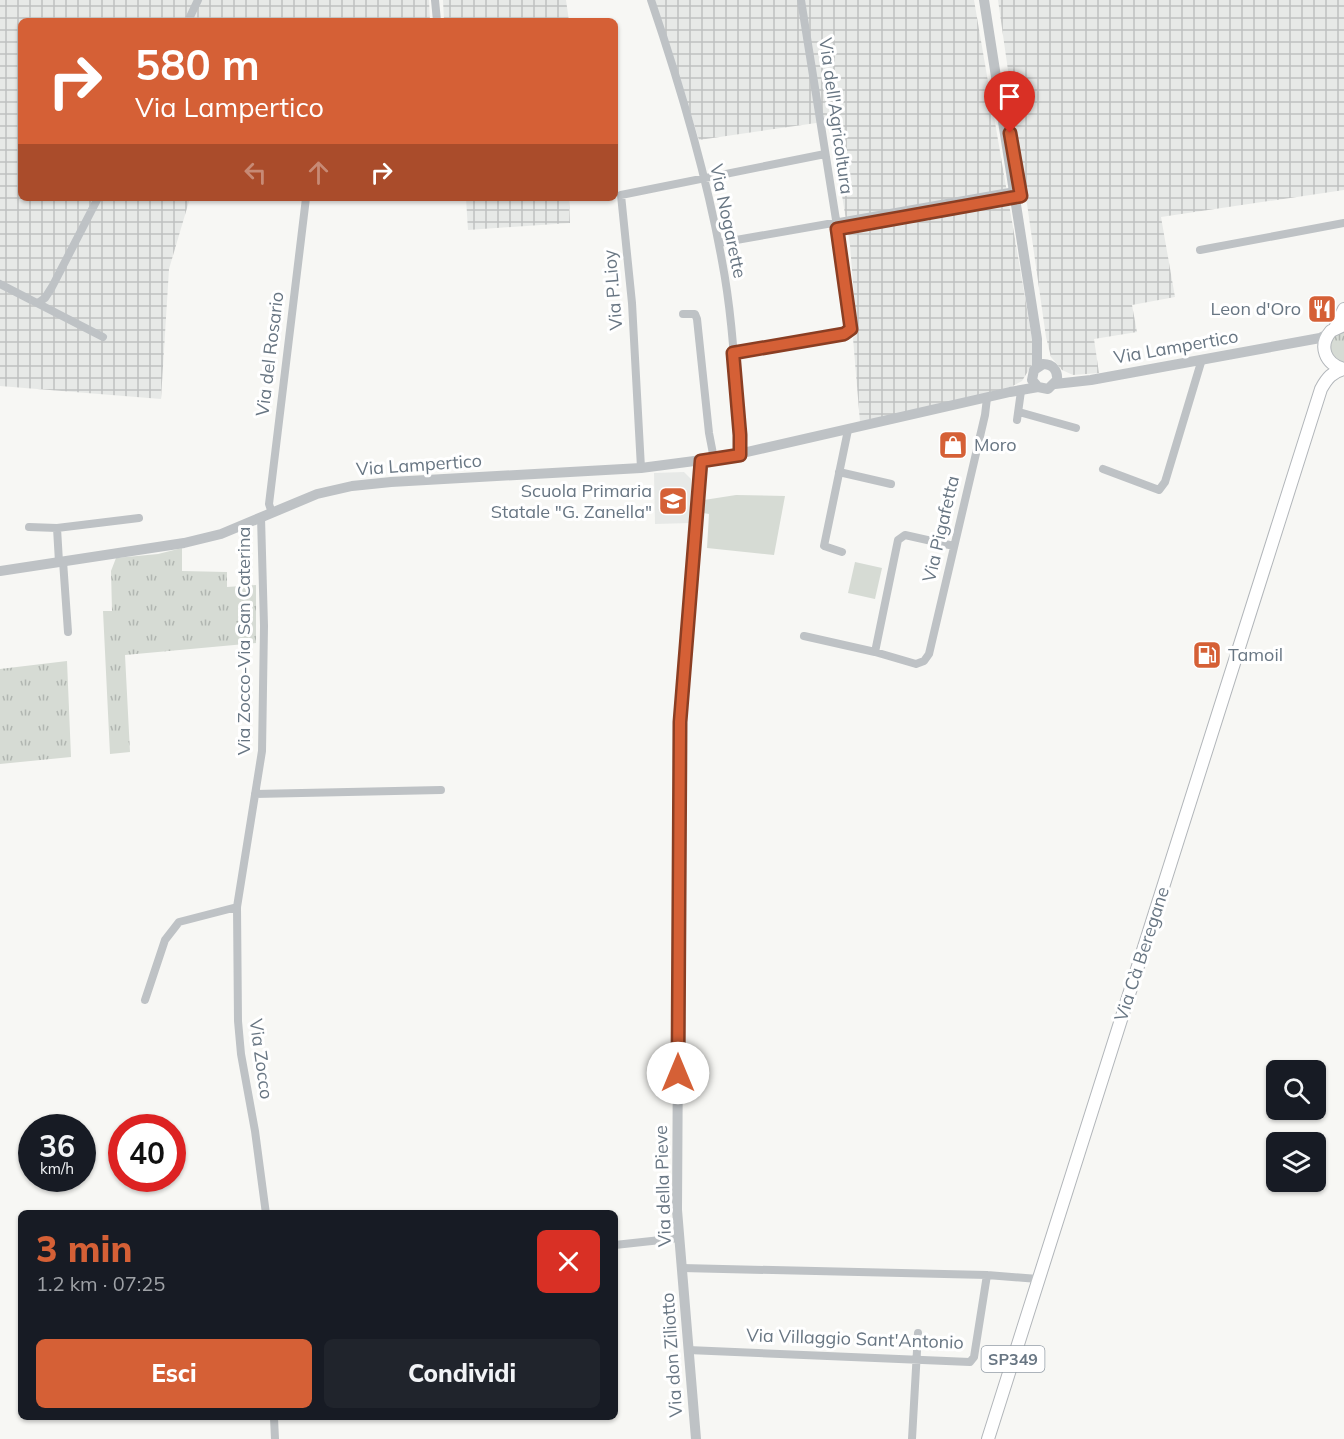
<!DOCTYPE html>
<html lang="it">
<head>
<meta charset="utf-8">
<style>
  :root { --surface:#171b24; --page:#20242c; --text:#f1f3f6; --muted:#9ea1a6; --accent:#d56036 }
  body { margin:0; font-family:Mulish,sans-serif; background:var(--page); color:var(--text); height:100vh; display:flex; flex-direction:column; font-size:22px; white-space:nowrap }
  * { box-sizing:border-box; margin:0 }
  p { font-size:20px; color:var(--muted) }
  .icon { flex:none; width:33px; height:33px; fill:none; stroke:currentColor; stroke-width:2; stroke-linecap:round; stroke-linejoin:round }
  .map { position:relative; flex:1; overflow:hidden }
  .sheet { position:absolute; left:18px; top:1210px; width:600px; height:210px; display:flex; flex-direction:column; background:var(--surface); border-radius:9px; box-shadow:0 2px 4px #0004 }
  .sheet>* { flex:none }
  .hud { position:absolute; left:18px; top:18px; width:600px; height:183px; border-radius:9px; box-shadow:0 2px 4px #0004; background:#d56036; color:#fff; overflow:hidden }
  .tools { position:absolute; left:1266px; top:1060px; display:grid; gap:12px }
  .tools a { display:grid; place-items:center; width:60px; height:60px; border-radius:9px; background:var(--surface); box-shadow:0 2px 4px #0004; font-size:30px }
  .speed { position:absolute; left:18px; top:1114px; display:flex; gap:12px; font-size:30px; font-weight:700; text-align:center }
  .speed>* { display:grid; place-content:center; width:78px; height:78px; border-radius:50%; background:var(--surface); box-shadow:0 2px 4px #0004; line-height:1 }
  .speed small { font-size:15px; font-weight:400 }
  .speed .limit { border:9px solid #d22; background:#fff; color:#111 }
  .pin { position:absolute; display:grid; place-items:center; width:51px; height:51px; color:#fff; margin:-62px -26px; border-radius:50% 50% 50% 0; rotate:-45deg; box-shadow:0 0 6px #0007 }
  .pin .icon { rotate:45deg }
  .me { position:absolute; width:66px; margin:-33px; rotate:0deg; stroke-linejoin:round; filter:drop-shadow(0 0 4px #0008) }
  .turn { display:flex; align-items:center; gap:21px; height:126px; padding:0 18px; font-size:27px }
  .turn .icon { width:78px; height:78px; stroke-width:2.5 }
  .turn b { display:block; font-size:42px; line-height:51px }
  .lanes { display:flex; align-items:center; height:57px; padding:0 18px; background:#0003; justify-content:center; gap:30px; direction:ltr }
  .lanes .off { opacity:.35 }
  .round { display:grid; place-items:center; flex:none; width:63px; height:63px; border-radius:9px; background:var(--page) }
  .summary { display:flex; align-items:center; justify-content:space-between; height:102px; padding:0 18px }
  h1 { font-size:36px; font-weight:800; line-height:45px; color:var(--accent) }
  .action { display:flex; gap:12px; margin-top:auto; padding:12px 18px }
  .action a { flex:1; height:69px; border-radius:9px; background:var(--accent); color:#fff; font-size:24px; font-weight:800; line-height:69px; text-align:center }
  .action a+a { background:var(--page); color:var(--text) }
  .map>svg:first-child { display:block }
  .built { fill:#e7e9e7 }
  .industrial { fill:url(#industrial-grid) }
  .grass { fill:url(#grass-tufts) }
  .park { fill:#d6dbd4 }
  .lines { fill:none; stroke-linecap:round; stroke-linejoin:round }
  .primary-casing { stroke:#b2b6ba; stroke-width:14 }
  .minor { stroke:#bec2c5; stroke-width:8 }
  .tertiary { stroke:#bec2c5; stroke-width:10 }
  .primary { stroke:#fff; stroke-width:12 }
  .route-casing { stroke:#8a3e23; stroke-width:15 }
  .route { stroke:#d56036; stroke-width:10 }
  .labels { text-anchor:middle; stroke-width:6; stroke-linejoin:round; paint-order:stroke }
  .shield { fill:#fff; stroke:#959fa8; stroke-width:1.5 }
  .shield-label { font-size:16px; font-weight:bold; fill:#687683 }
  .street-label { font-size:18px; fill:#687683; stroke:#fff }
  .poi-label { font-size:18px; fill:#687683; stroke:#fff; text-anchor:end }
</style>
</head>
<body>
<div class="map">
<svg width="1344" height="1439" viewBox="0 0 1344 1439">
  <defs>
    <pattern id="industrial-grid" width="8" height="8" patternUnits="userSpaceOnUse" patternTransform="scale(1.5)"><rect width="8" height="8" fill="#e7e9e7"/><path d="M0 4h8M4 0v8" fill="none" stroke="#bfc1c1"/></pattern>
    <pattern id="grass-tufts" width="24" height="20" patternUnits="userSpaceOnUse" patternTransform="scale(1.5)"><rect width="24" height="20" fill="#d6dbd4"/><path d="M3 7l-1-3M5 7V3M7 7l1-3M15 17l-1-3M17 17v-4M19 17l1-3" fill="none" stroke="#b1b6b1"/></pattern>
  </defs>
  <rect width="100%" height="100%" fill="#f7f7f4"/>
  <path class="built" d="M684 472 691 479V523L655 524 654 473Z"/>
  <path class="industrial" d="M0 0H429L430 21H21V198H190L169 269 161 399 0 386Z
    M443 0H566L569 21H444Z
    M654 0H974L1032 338 1033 363 1022 381 1007 389 860 422 853 338 857 334 850 245 830 121 699 140Z
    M998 0H1344V190L1161 217 1175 297 1132 305 1137 332 1094 339 1099 373 1073 375 1062 370 1051 357 1046 337Z
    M466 198H569L570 223 468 230Z"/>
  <path class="grass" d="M1344 331V363C1329 359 1328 347 1335 335Z
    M182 548V571L227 572V587L256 585V643L125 655 130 752 110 754 103 611H112L111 571 116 558 158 554Z
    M67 661 71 757 0 764V669Z"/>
  <path class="park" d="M736 495 785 496 774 555 707 548 709 514 703 513 704 500Z
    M855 562 882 568 875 599 848 593Z"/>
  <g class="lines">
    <g class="primary-casing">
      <path id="primary" d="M1344 325 1331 331C1318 346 1325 364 1344 369
        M1335 328 1344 309
        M988 1439 1321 389C1327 378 1332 372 1344 369"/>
    </g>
    <path class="minor" d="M435 0 437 21
      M651 0C680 85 706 172 722 261 733 318 735 377 740 435V455
      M188 21 198 0
      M837 229 1021 196
      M719 243 1015 191
      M1200 250 1344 223
      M0 284 103 337
      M38 303 45 298 52 287 98 198
      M683 314H695L697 319 709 433 714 459
      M733 353 844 334 851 329 848 295 801 0
      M1019 412 1076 428
      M1017 420 1021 391
      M641 468 632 303 621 195 825 154
      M1103 469 1159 490 1165 482 1202 359
      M839 472 891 484
      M272 513 269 504 306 198
      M261 517 264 626 262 751 237 907 238 1021 241 1054 255 1131 266 1214
      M29 527 57 528
      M842 552 824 546 848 430
      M63 561 68 632
      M59 562 57 528 139 518
      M804 636 875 652 916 664 924 661 929 654 985 415 987 398
      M875 652 898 540 905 535 954 546
      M255 794 441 790
      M145 1000 165 940 179 922 237 907
      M615 1245 679 1238
      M682 1268 987 1275 1038 1279
      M688 1350 970 1362 974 1357 987 1275
      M274 1418 275 1439
      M912 1439 918 1333"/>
    <path class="tertiary" d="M984 0 1037 339V367
      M1055 384 1091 380 1320 338 1328 334
      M0 571 184 543 221 534 317 494 352 486 391 482 641 468 725 457 1010 392 1038 387 1048 389 1057 380C1058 371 1053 364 1043 364L1034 370 1032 380 1038 387
      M696 1439 677 1210 680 721 701 461"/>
    <use href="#primary" class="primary"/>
  </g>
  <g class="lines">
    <g class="route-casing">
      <path id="route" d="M678 1073 680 722 701 461 740 455V435L733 353 844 334 851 329 837 229 1021 196 1010 133"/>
    </g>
    <use href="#route" class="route"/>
  </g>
  <defs>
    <g id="restaurant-square" transform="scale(1.5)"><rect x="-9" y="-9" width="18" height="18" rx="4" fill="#d56036" stroke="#fff"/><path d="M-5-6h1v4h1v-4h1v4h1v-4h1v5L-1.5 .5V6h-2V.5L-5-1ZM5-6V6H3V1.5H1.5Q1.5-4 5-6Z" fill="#fff"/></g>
    <g id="shop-square" transform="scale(1.5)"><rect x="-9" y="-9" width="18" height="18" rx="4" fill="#d56036" stroke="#fff"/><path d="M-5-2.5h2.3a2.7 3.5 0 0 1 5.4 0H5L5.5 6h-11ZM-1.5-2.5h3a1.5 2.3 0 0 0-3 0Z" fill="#fff"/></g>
    <g id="school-square" transform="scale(1.5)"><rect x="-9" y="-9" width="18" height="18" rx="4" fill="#d56036" stroke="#fff"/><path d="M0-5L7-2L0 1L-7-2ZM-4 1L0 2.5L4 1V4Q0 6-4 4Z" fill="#fff"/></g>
    <g id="fuel-square" transform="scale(1.5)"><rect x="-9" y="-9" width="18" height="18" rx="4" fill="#d56036" stroke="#fff"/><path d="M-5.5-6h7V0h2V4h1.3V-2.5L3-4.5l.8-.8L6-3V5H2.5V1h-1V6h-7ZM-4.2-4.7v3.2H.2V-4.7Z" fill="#fff"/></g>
  </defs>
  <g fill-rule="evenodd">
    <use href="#restaurant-square" x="1322" y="309"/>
    <use href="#shop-square" x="953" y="445"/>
    <use href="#school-square" x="673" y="501"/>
    <use href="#fuel-square" x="1207" y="655"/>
  </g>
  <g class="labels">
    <rect class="shield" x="981.5" y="1346" width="63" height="26" rx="4.5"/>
    <g class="shield-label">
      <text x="1013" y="1365">SP349</text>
    </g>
    <g class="street-label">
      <text transform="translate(836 116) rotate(82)" y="6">Via dell'Agricoltura</text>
      <text transform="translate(728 221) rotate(78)" y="6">Via Nogarette</text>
      <text transform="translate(613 290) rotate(-95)" y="6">Via P.Lioy</text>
      <text transform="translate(1176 347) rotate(-10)" y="6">Via Lampertico</text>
      <text transform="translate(270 354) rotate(-83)" y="6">Via del Rosario</text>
      <text transform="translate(419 465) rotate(-4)" y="6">Via Lampertico</text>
      <text transform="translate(941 529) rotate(-77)" y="6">Via Pigafetta</text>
      <text transform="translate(244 641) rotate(-90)" y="6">Via Zocco-Via San Caterina</text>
      <text transform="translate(1142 954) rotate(-72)" y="6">Via Cà Beregane</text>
      <text transform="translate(261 1059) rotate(82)" y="6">Via Zocco</text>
      <text transform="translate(663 1186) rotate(-92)" y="6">Via della Pieve</text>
      <text transform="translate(855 1339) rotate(2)" y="6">Via Villaggio Sant'Antonio</text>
      <text transform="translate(672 1355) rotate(-94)" y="6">Via don Ziliotto</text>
    </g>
    <g class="poi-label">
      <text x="1301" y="315">Leon d'Oro</text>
      <text x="974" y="451" text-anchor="start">Moro</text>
      <text x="652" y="497">Scuola Primaria<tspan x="652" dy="21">Statale "G. Zanella"</tspan></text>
      <text x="1228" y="661" text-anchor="start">Tamoil</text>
    </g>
  </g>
</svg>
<div class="tools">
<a><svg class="icon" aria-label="search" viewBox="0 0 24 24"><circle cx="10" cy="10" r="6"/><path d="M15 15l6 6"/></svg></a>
<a><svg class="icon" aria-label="layers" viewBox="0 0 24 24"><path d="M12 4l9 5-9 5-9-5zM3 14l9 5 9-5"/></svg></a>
</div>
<div class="speed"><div>36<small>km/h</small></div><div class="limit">40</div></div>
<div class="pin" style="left:1010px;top:133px;background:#d93025"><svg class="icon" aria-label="arrive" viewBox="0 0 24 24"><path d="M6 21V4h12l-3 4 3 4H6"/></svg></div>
<svg class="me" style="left:678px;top:1073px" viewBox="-20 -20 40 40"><circle r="19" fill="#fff"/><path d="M0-13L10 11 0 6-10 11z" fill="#d56036"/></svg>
<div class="hud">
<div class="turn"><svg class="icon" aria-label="right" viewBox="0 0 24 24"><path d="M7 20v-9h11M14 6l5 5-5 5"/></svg><div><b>580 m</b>Via Lampertico</div></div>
<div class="lanes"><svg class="icon off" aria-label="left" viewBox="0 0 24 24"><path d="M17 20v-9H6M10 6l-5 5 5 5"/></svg><svg class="icon off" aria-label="ahead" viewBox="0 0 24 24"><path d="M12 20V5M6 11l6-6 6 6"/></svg><svg class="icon" aria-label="right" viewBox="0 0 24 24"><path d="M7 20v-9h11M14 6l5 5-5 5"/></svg></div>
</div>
<section class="sheet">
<div class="summary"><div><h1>3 min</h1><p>1.2 km · 07:25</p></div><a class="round" style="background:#d93025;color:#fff"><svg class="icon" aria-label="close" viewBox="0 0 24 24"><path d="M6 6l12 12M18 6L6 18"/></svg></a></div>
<div class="action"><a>Esci</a><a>Condividi</a></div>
</section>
</div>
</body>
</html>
